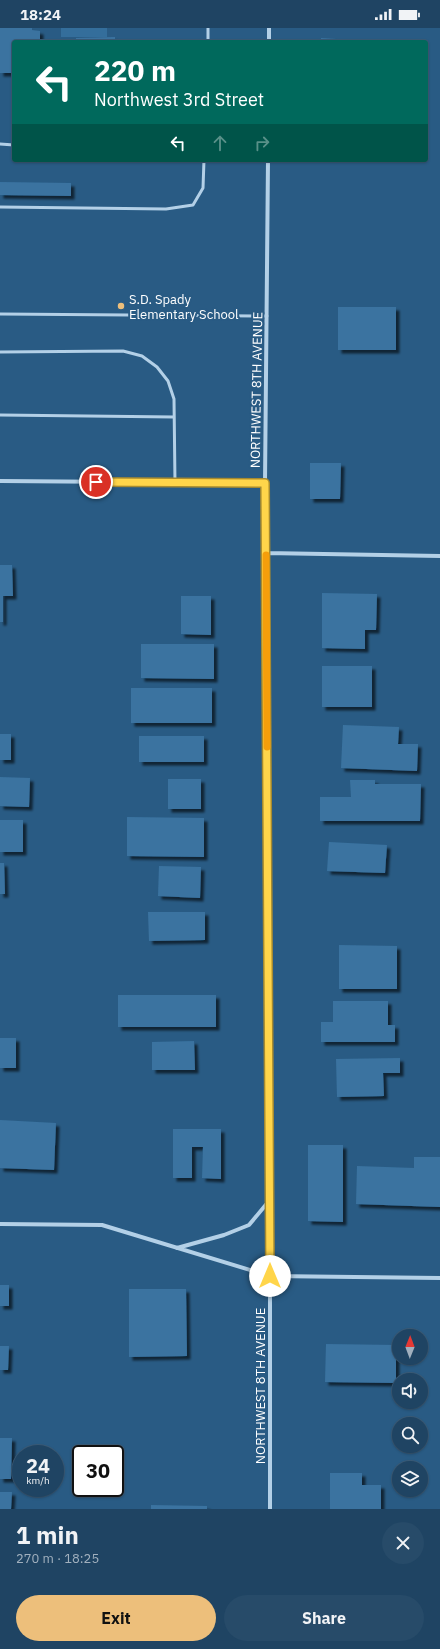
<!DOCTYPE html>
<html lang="en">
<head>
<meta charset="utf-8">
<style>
  :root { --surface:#1f4463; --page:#274b69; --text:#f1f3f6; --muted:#a1b0be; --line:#3c5c78; --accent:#edbf7b }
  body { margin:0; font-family:"IBM Plex Sans",sans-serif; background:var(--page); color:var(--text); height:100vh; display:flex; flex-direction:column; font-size:15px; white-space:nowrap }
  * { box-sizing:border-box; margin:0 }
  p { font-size:13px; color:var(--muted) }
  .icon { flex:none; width:22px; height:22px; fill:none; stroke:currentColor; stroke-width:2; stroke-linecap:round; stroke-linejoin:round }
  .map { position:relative; height:1481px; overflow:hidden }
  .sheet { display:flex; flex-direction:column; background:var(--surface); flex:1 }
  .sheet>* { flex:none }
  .guide { position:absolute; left:12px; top:12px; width:416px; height:122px; border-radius:4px; box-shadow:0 1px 3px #0004,0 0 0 1px var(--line); background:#00695c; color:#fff; overflow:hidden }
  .needle { width:26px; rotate:1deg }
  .buttons { position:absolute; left:392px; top:1301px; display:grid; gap:8px }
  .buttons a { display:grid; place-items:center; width:36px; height:36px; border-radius:50%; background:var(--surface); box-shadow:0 1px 3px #0004,0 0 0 1px var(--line); font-size:20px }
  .speed { position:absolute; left:12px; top:1417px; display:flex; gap:8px; font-size:20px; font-weight:700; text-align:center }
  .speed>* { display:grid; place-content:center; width:52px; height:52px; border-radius:50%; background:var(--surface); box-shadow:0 1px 3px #0004,0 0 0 1px var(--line); line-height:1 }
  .speed small { font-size:10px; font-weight:400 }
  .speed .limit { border:2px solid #111; border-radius:6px; background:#fff; color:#111 }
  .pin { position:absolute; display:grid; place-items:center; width:34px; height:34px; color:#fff; margin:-17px; border:2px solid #fff; border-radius:50%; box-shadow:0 1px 4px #0007 }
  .me { position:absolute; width:44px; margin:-22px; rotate:0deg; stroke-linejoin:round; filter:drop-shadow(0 0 3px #0008) }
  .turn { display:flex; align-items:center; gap:14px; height:84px; padding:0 16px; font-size:18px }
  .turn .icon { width:52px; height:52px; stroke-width:2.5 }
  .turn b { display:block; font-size:28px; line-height:34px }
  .lanes { display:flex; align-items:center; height:38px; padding:0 16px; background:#0003; justify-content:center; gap:20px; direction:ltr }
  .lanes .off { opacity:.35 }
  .round { display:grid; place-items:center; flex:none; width:42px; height:42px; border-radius:21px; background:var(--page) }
  .head { display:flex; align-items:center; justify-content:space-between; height:68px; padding:0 16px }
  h1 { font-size:24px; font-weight:800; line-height:30px }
  .action { display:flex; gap:8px; margin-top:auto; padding:8px 16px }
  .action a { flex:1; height:46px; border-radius:24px; background:var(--accent); color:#111; font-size:16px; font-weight:800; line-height:46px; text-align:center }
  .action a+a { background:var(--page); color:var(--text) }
  .status { display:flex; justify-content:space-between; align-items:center; height:28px; padding:0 20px; background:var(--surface); direction:ltr }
  .status svg { height:11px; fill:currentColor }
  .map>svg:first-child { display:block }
  .green { fill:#346e9b }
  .building { fill:#3a73a0; filter:url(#shadow) }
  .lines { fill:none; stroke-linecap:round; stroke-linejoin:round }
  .service { stroke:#b3d0e7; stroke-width:3 }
  .minor { stroke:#b3d0e7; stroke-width:4 }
  .route-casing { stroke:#a68a30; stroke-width:10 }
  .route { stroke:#ffd54a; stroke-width:7 }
  .slow { stroke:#f59e0b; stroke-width:7 }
  .poi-dot { fill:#edbf7b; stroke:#295b84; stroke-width:1.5 }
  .labels { text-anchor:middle; stroke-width:4; stroke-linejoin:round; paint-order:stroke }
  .poi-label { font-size:13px; fill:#fff; stroke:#295b84; text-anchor:start }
  .street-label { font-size:13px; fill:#fff; stroke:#295b84 }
</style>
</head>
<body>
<div class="status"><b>18:24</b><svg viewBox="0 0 49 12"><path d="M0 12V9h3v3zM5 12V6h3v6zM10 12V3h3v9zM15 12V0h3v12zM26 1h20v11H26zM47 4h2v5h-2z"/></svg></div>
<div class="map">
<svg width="440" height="1481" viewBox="0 0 440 1481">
  <defs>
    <filter id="shadow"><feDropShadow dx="3.5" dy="3.5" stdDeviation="1" flood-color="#0009"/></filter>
  </defs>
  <rect width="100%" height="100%" fill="#295b84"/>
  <path class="green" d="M61 0H107V9H61Z"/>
  <path class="building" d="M0 0H32V2L40 3V14H14V45H0Z
    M115 9V14H76V10Z
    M321 10 352 12V14H321Z
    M0 154 71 155V168L0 167Z
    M338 279H396V322H338Z
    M310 435H341L340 471H310Z
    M0 537H12L13 568H3V594H0Z
    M322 565 377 566 376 602H365V621L322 620Z
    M181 568H211V607L181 606Z
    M141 616H214V651L141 650Z
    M322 638H372V679H322Z
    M131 660H212V695H131Z
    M343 697 399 699 398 716H418L417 743 341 740Z
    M0 706H11V732H0Z
    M139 708H204V734H139Z
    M0 749 30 750 29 779 0 778Z
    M168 751H201V781H168Z
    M350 752H375V756H421L420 793H320V769H351Z
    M127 789 204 790V829L127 828Z
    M0 792H23V824H0Z
    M329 814 387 817 385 845 327 843Z
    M0 835H4L5 866H0Z
    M159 838 201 839 200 870 158 868Z
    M148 884H205V912L149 913Z
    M339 917 397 918V961H339Z
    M118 967H216V999H118Z
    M333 973H388V997H395V1014H321V994H333Z
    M0 1010H16V1040H0Z
    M194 1013 195 1042H152V1014Z
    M400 1030V1045H383L384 1068 337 1069 336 1031Z
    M0 1092 56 1095 54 1142 0 1140Z
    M173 1101H221V1151L202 1150 203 1119H192V1150H173Z
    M308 1117H343V1194L308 1193Z
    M414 1129H440V1179L356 1176 357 1138 414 1140Z
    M0 1257H9V1278H0Z
    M129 1261H186L187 1328 129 1329Z
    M326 1316 396 1317V1355L325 1354Z
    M0 1318H9L8 1342H0Z
    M0 1410H12L11 1451H0Z
    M330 1445H362V1457H381V1481H330Z
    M0 1464H12L11 1481H0Z
    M151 1477 207 1478V1481H151Z"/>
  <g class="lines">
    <path class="service" d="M208 0V14
      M0 116 14 117
      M0 179 166 181 193 177 203 160 204 132
      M0 286 267 288
      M0 324 123 323 142 328 157 339 168 353 174 371 175 455
      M0 387 174 389"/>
    <path class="minor" d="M269 14V0
      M268 132 265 455 270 1248V1481
      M0 453 265 455
      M266 525 440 528
      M0 1196 102 1197 270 1248 440 1250
      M177 1220 224 1207 249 1197 269 1173"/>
  </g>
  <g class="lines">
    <g class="route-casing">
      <path id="route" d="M96 454 265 455 270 1248"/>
    </g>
    <use href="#route" class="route"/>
    <path class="slow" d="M266 527 267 719"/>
  </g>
  <circle class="poi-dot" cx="121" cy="278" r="4"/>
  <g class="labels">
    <g class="poi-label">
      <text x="129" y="276">S.D. Spady<tspan x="129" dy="15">Elementary School</tspan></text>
    </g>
    <g class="street-label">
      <text transform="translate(256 362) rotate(-89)" y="5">NORTHWEST 8TH AVENUE</text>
      <text transform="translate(260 1358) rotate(-90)" y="5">NORTHWEST 8TH AVENUE</text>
    </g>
  </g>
</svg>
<div class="buttons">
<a><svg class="needle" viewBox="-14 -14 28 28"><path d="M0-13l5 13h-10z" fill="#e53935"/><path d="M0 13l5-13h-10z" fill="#a1b0be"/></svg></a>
<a><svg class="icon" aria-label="sound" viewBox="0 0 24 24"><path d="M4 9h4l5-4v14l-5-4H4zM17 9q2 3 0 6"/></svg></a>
<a><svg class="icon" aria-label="search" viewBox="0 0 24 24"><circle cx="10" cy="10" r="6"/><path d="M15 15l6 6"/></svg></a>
<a><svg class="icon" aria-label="layers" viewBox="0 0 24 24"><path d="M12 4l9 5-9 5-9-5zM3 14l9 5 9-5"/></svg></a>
</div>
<div class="speed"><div>24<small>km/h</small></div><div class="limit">30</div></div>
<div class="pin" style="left:96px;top:454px;background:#d93025"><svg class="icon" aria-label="arrive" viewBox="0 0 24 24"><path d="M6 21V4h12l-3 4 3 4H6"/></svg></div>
<svg class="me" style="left:270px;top:1248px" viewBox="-20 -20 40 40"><circle r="19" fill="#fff"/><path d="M0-13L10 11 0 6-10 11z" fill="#ffd54a"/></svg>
<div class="guide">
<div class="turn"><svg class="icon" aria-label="left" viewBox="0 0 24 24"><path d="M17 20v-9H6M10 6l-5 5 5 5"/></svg><div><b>220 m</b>Northwest 3rd Street</div></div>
<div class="lanes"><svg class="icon" aria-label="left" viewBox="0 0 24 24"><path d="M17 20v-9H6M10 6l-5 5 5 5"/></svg><svg class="icon off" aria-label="ahead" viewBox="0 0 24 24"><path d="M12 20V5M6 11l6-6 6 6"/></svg><svg class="icon off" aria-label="right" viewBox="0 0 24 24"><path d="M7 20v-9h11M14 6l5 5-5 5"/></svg></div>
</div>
</div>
<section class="sheet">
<div class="head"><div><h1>1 min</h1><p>270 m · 18:25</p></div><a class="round"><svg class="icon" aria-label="close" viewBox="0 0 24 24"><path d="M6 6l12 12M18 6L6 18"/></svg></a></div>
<div class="action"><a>Exit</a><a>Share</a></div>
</section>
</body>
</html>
